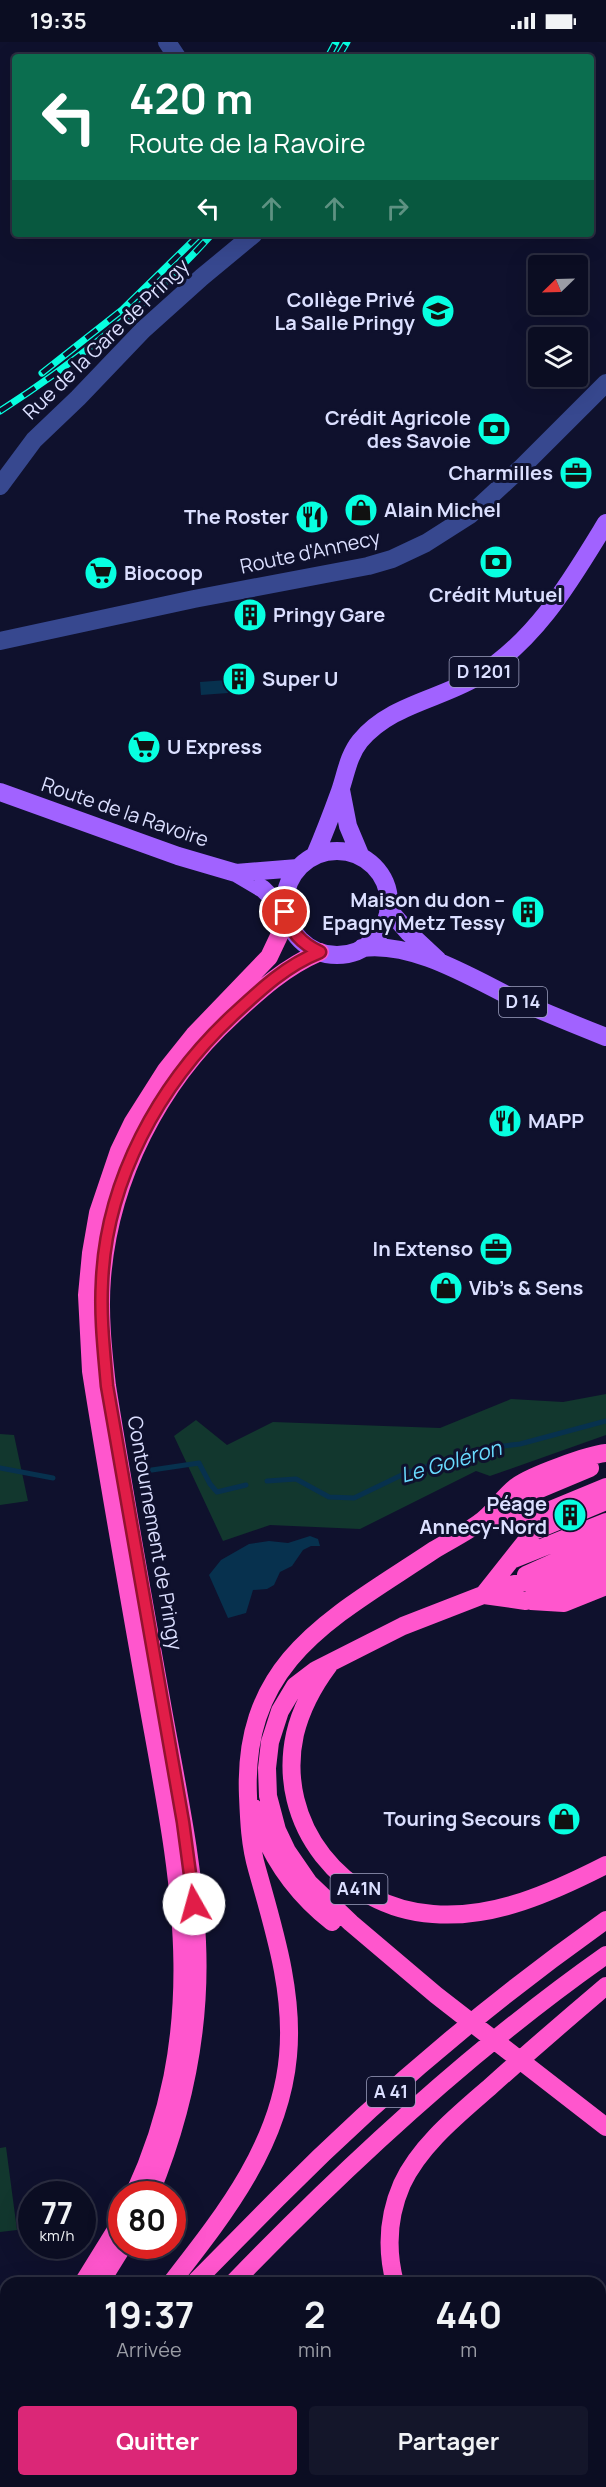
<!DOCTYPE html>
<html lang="fr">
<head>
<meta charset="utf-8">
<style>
  :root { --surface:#0b0d22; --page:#14162a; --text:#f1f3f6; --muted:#9a9ca5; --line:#2b2d40; --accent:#db2777 }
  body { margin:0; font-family:Manrope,sans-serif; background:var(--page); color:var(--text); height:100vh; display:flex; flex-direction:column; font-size:22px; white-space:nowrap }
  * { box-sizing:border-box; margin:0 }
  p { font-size:20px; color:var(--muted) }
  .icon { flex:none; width:33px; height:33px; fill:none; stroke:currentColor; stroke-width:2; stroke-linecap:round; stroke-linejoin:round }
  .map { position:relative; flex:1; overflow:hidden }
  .sheet { position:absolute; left:0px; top:2235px; width:606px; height:210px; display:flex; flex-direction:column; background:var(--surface); border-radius:18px 18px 0 0; box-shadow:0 6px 24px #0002,0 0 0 2px var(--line) }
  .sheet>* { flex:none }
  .banner { position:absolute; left:12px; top:12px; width:582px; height:183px; border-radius:6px; box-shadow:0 6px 24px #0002,0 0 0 2px var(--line); background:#0b6e4f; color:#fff; overflow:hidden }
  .needle { width:39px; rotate:247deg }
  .controls { position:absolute; left:528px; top:213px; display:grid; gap:12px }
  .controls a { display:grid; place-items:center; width:60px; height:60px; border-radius:6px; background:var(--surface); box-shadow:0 6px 24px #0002,0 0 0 2px var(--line); font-size:30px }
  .speed { position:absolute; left:18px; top:2139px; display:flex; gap:12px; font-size:30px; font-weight:700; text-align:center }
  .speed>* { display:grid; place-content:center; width:78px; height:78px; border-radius:50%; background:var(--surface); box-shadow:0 6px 24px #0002,0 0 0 2px var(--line); line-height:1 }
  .speed small { font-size:15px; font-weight:400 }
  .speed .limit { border:9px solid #d22; background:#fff; color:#111 }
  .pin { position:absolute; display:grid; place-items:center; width:51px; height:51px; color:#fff; margin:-26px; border:3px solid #fff; border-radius:50%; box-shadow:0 2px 6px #0007 }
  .me { position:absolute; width:66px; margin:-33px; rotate:353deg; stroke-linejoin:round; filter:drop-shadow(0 0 4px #0008) }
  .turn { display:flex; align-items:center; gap:21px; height:126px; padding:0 18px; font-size:27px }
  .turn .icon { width:78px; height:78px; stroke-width:2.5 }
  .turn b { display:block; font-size:42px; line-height:51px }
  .lanes { display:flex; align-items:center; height:57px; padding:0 18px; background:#0003; justify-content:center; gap:30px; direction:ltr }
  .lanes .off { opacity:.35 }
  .eta { display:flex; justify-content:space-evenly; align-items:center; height:102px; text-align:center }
  .eta b { font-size:36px; font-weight:700; line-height:42px }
  .action { display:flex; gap:12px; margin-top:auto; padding:12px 18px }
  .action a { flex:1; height:69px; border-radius:6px; background:var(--accent); color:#fff; font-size:24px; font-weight:700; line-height:69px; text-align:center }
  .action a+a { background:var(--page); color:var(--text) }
  .status { display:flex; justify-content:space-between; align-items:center; height:42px; padding:0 30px; background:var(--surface); direction:ltr }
  .status svg { height:16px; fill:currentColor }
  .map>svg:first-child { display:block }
  .green { fill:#12372e }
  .water { fill:#07314e }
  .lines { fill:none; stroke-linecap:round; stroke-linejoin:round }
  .stream { stroke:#07314e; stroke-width:5 }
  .minor { stroke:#37488f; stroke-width:18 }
  .major { stroke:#a162ff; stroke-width:18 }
  .highway { stroke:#ff56cd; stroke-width:18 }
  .rail-casing { stroke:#07ffe0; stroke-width:7 }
  .rail { stroke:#0f112d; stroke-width:4.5; stroke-dasharray:14; stroke-linecap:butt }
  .route-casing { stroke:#92132f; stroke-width:15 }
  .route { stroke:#e11d48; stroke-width:10 }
  .labels { text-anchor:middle; stroke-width:6; stroke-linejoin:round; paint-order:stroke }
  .shield { fill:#0f112d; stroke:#9ea1c0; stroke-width:1.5 }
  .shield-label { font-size:18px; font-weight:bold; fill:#dbdfff }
  .poi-label { font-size:20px; font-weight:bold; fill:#dbdfff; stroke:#0f112d; text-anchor:end }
  .street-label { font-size:20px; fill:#dbdfff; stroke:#0f112d }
  .water-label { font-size:21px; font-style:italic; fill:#69dbff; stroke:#0f112d }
</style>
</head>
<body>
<div class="status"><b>19:35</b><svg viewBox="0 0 49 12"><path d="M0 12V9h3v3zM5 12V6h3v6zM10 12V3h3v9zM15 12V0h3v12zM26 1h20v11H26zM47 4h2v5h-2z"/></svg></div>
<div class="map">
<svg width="606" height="2445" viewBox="0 0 606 2445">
  <rect width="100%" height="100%" fill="#0f112d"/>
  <path class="green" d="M606 1352V1393L490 1434 476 1429 360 1487 270 1483 223 1499 174 1394 196 1378 227 1403 273 1380 440 1386 511 1357 563 1360Z
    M0 1392 14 1393 28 1459 0 1463Z
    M6 2105 17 2188 0 2190V2106Z
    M606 2420V2445H136L145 2439H412L432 2443 600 2439V2422Z"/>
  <path class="water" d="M227 638 228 651 201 653 200 640Z
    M310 1494 318 1497 320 1504H311L303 1508 292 1524 280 1530 274 1543 267 1547 253 1548 246 1571 228 1576 209 1533 221 1518 249 1502 269 1499 288 1501Z"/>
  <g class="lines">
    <path class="stream" d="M0 1426 53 1436
      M145 1429 199 1421 210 1442 217 1450 246 1443
      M267 1439 296 1437 329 1455 354 1456 406 1431 435 1422 494 1405 520 1402 606 1379"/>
    <path class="minor" d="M167 0 177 15
      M0 444 34 398 78 356 143 288 202 235 254 192
      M0 599 194 557 368 524 392 517 426 501 470 473 522 425 606 341"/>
    <path class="major" d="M341 748 348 784 361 815
      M0 750 178 814 236 831 263 847 286 870
      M285 861a52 52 0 1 1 104 0a52 52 0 1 1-104 0Z
      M315 813C324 792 332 771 340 749 346 732 348 714 360 699 390 663 437 658 475 636 536 599 570 540 606 481
      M236 831 298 826
      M388 867 409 891 438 918
      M362 906C415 899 475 938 521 960 549 972 578 984 606 995"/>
    <path class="highway" d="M516 1457 590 1426
      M480 1481 531 1476 606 1445
      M606 1511 551 1534 506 1544 403 1584 316 1628 295 1644 280 1669 270 1700 267 1726 268 1754 277 1788 287 1809 309 1841 351 1881 436 1953 606 2085
      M514 1517 606 1480
      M526 1533 606 1497
      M484 1552 534 1489 606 1459
      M484 1553 526 1559 606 1526
      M531 1559 564 1561 606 1544
      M329 1623C314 1643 301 1667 295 1692 275 1782 343 1866 433 1872 494 1877 553 1850 606 1823
      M254 1766C268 1812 295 1851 332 1880
      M134 2152C214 1979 178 1830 146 1651 127 1544 108 1437 91 1329L87 1253 91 1211 98 1171 119 1109 133 1080 166 1028 194 993 269 915 287 877
      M150 2152C183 2072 201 1988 197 1900 194 1820 176 1741 162 1662 143 1556 124 1451 107 1344 103 1308 99 1272 102 1236 110 1136 159 1041 232 974 260 948 285 925 320 910
      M83 2241 122 2178
      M100 2241 123 2204
      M171 2241C224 2173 280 2103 288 2014 294 1950 274 1888 257 1827 250 1803 249 1779 248 1754 242 1617 334 1575 434 1508 449 1499 465 1491 479 1481 494 1471 503 1454 517 1444 532 1433 588 1413 606 1411
      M194 2241C222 2213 249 2185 277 2157 378 2055 489 1961 606 1878
      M233 2241C348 2122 471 2008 606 1913
      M395 2241C386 2207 388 2174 402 2142 420 2103 459 2072 491 2044 529 2010 567 1977 606 1944
      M600 2313 606 2309
      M600 2328 606 2324
      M0 2338 6 2331
      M0 2357 6 2351
      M0 2441 6 2435
      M40 2445 46 2439
      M80 2445 87 2439"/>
    <g class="rail-casing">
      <path id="rail" d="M328 15 336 0
        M338 15 347 0
        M42 331 122 268 200 192
        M0 369C78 319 150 261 212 192"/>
    </g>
    <use href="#rail" class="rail"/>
  </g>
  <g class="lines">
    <g class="route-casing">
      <path id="route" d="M194 1862 183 1780 107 1344C104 1309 100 1275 102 1240 106 1139 159 1042 232 974 260 948 285 924 320 910 302 902 290 890 285 870"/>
    </g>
    <use href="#route" class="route"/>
  </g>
  <defs>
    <g id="school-disc" transform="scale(1.725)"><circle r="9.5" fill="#07ffe0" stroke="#0f112d"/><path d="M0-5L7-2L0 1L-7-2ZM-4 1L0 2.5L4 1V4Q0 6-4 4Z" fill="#111"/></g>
    <g id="bank-disc" transform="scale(1.725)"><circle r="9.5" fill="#07ffe0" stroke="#0f112d"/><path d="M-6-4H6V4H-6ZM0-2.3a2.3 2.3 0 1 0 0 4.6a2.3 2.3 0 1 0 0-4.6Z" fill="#111"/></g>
    <g id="office-disc" transform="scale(1.725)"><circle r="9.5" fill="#07ffe0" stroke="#0f112d"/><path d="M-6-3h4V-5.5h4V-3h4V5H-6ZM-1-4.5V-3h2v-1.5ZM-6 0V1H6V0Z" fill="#111"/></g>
    <g id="shop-disc" transform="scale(1.725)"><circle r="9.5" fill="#07ffe0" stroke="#0f112d"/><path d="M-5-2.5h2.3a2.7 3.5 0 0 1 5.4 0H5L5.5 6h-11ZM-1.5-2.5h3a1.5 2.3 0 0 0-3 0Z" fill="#111"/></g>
    <g id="restaurant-disc" transform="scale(1.725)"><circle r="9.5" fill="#07ffe0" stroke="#0f112d"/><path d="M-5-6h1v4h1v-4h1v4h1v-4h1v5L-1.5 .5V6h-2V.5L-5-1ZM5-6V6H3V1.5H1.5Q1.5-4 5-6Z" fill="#111"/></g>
    <g id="supermarket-disc" transform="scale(1.725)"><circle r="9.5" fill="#07ffe0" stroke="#0f112d"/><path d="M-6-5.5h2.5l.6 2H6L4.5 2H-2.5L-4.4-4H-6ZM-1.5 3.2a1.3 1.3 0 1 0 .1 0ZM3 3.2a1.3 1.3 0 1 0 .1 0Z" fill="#111"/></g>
    <g id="building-disc" transform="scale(1.725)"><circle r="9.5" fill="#07ffe0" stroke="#0f112d"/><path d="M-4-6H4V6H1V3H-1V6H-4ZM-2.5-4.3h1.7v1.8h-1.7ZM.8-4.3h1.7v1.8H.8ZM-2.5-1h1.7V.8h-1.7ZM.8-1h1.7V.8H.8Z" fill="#111"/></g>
  </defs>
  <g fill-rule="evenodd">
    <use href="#school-disc" x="438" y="269"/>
    <use href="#bank-disc" x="494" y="387"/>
    <use href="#office-disc" x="576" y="431"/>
    <use href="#shop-disc" x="361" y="468"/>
    <use href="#restaurant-disc" x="312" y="475"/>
    <use href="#bank-disc" x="496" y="520"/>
    <use href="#supermarket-disc" x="101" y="531"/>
    <use href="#building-disc" x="250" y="573"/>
    <use href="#building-disc" x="239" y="637"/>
    <use href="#supermarket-disc" x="144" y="705"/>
    <use href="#building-disc" x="528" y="870"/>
    <use href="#restaurant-disc" x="505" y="1079"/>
    <use href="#office-disc" x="496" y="1207"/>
    <use href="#shop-disc" x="446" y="1246"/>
    <use href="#building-disc" x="570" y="1473"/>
    <use href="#shop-disc" x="564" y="1777"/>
  </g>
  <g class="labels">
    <g class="shield">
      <rect x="449.5" y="615" width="69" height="30" rx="4.5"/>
      <rect x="499" y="945" width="48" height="30" rx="4.5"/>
      <rect x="330.5" y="1832" width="57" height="30" rx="4.5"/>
      <rect x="367" y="2035" width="48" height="30" rx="4.5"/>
    </g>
    <g class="shield-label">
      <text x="484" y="636">D 1201</text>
      <text x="523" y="966">D 14</text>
      <text x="359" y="1853">A41N</text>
      <text x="391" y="2056">A 41</text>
    </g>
    <g class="poi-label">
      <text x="415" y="265">Collège Privé<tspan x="415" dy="23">La Salle Pringy</tspan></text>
      <text x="471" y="383">Crédit Agricole<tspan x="471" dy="23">des Savoie</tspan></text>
      <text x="553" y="438">Charmilles</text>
      <text x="384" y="475" text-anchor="start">Alain Michel</text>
      <text x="289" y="482">The Roster</text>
      <text x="124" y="538" text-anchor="start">Biocoop</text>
      <text x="496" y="560" text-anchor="middle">Crédit Mutuel</text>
      <text x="273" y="580" text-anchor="start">Pringy Gare</text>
      <text x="262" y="644" text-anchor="start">Super U</text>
      <text x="167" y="712" text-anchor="start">U Express</text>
      <text x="505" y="865">Maison du don –<tspan x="505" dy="23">Epagny Metz Tessy</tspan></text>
      <text x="528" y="1086" text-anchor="start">MAPP</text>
      <text x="473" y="1214">In Extenso</text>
      <text x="469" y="1253" text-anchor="start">Vib's &amp; Sens</text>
      <text x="547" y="1469">Péage<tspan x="547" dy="23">Annecy-Nord</tspan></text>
      <text x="541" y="1784">Touring Secours</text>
    </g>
    <g class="street-label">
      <text transform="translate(106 297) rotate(-44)" y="7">Rue de la Gare de Pringy</text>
      <text transform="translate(310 510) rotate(-12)" y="7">Route d'Annecy</text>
      <text transform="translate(125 770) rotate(19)" y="7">Route de la Ravoire</text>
      <text transform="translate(155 1491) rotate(80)" y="7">Contournement de Pringy</text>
    </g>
    <g class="water-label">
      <text transform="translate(451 1420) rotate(-16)" y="7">Le Goléron</text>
    </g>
  </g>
</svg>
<div class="controls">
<a><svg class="needle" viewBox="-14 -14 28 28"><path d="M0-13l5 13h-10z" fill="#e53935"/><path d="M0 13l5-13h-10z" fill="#9a9ca5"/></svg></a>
<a><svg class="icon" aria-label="layers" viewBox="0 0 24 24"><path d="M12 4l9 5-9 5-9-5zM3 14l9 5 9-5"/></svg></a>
</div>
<div class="speed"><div>77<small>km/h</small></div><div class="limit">80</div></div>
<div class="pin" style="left:285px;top:870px;background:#d93025"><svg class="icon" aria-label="arrive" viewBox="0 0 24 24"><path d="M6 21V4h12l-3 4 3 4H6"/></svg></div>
<svg class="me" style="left:194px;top:1862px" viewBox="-20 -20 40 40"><circle r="19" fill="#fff"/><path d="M0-13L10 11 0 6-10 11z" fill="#e11d48"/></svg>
<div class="banner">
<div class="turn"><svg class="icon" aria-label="left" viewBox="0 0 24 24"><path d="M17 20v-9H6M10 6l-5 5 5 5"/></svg><div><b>420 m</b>Route de la Ravoire</div></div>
<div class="lanes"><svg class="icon" aria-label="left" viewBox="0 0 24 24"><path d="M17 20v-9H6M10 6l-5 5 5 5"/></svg><svg class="icon off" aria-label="ahead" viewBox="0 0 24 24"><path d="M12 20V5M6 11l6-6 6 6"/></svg><svg class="icon off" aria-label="ahead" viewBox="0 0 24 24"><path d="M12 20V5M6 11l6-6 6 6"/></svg><svg class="icon off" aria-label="right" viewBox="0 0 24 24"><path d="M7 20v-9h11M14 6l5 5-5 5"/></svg></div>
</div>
<section class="sheet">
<div class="eta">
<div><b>19:37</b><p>Arrivée</p></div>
<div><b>2</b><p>min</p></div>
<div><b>440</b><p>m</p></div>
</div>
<div class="action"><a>Quitter</a><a>Partager</a></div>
</section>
</div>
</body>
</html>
